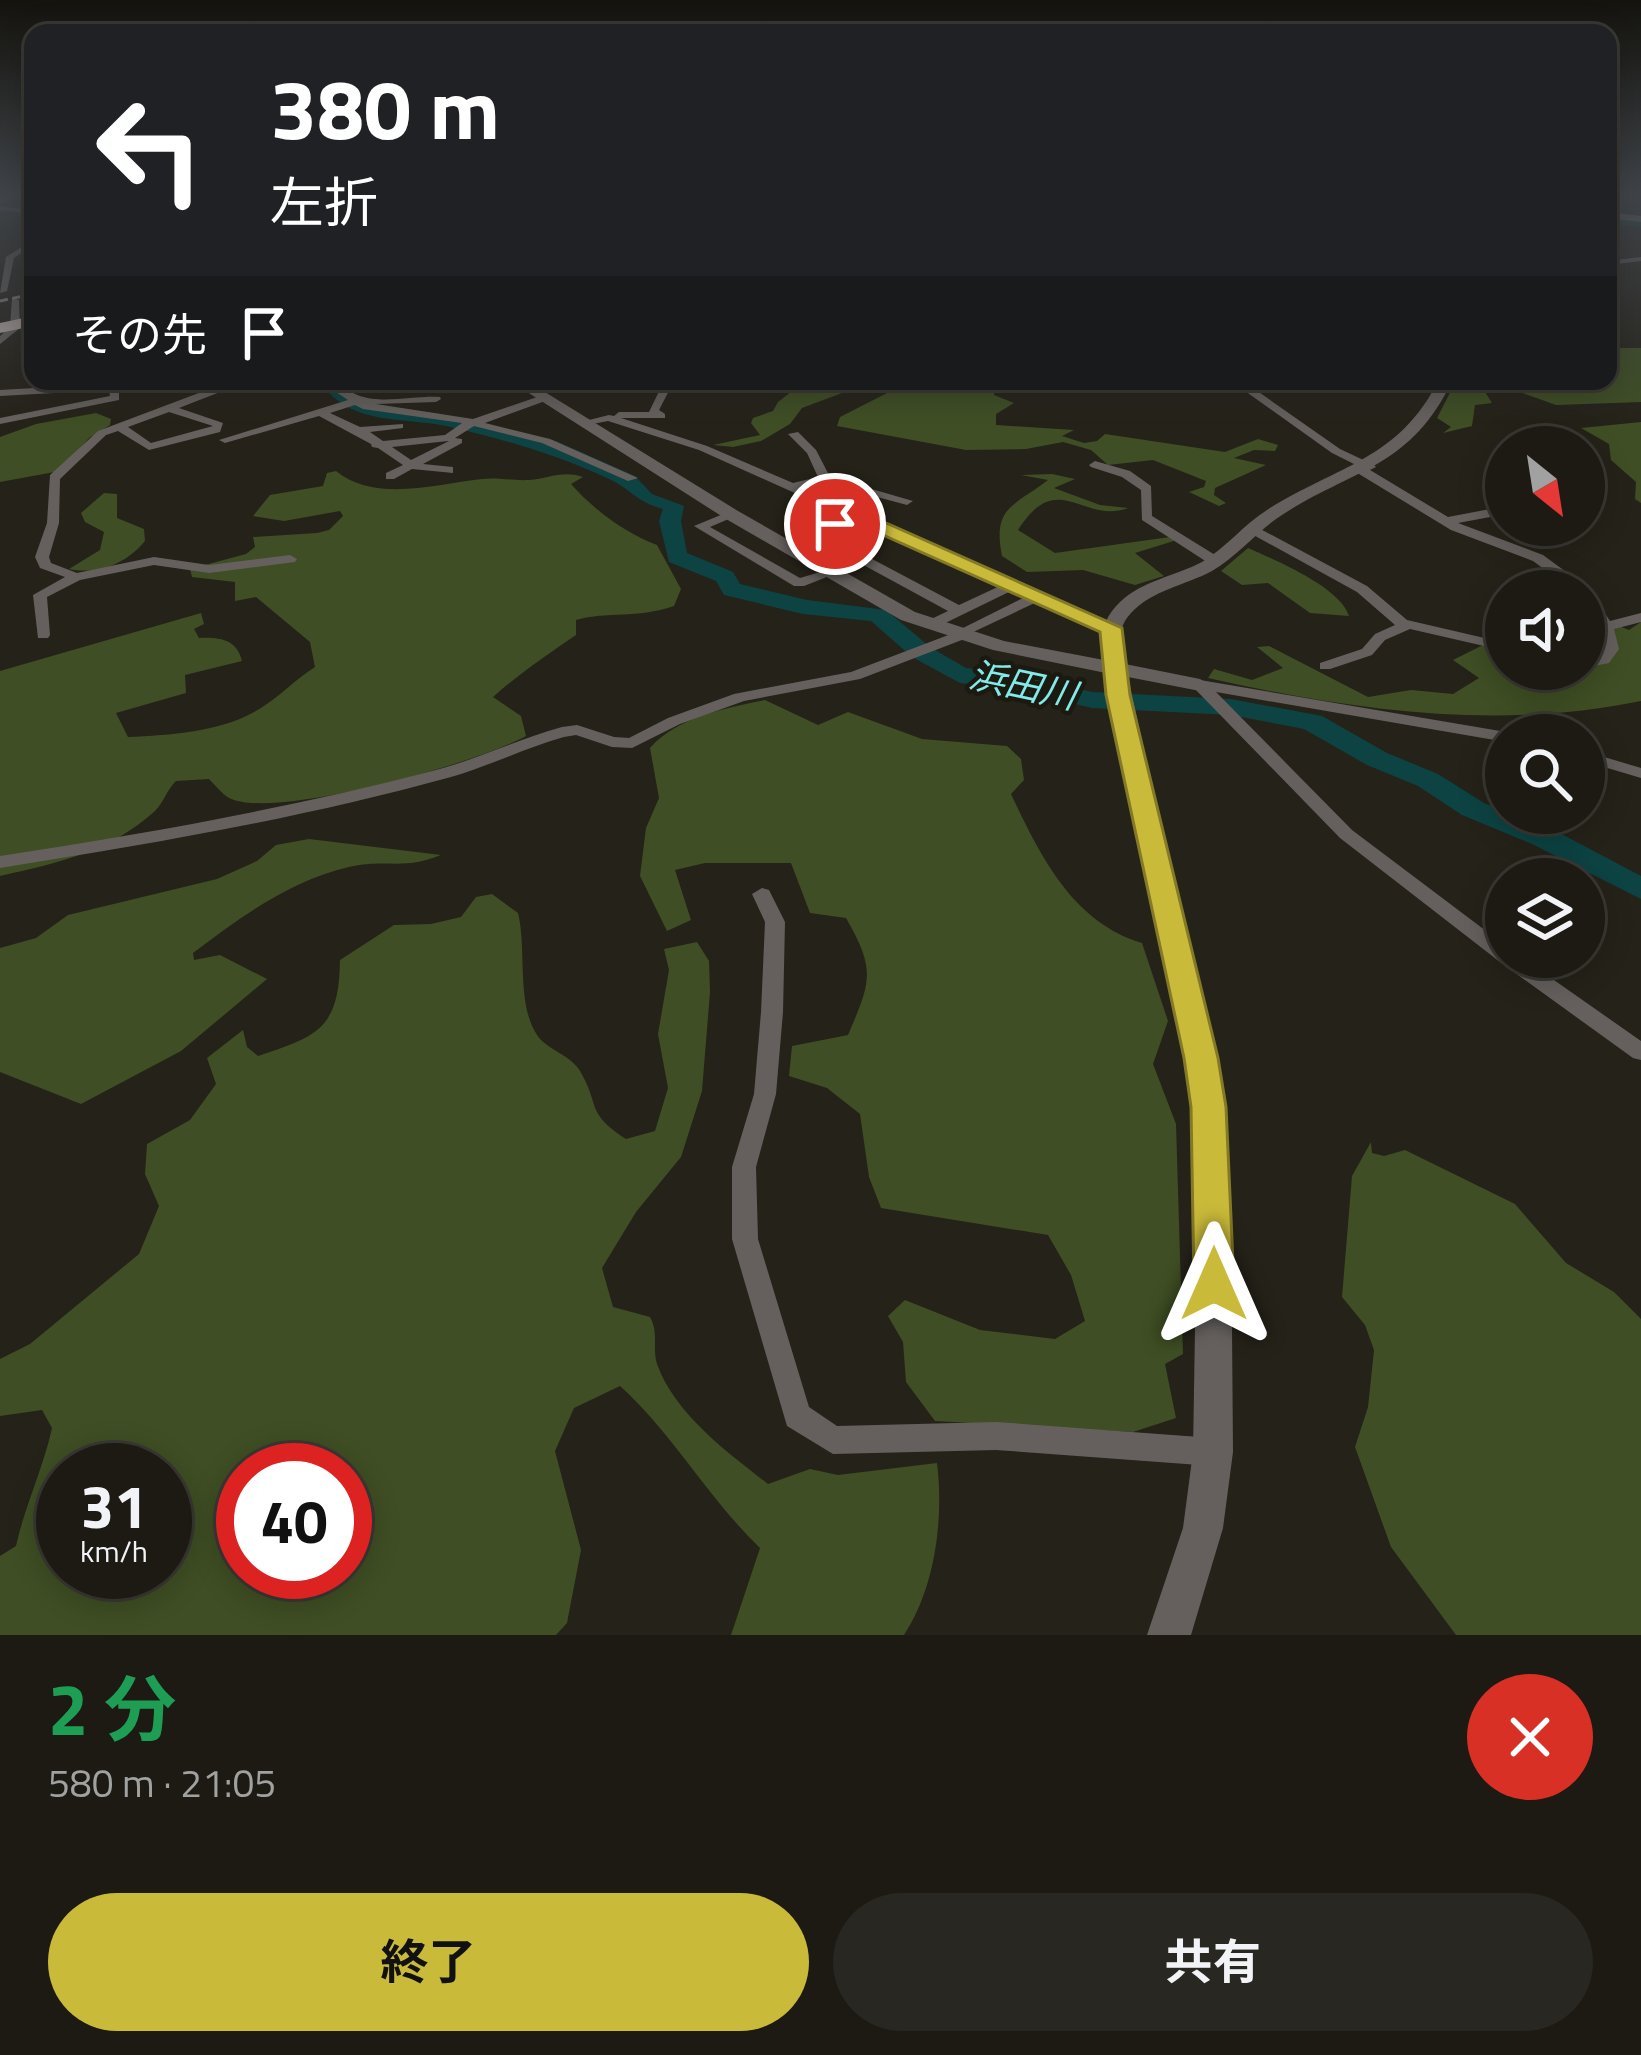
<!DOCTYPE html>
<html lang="ja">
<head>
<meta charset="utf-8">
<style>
  :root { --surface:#1c1a13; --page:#292721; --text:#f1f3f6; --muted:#a0a1a0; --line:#3a3833; --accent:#caba3a }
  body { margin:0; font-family:"Titillium Web","Noto Sans JP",sans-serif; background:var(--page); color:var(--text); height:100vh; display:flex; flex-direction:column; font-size:45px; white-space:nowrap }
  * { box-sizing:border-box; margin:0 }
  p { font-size:39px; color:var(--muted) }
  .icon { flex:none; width:66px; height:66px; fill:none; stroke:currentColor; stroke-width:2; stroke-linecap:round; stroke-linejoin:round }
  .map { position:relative; height:1635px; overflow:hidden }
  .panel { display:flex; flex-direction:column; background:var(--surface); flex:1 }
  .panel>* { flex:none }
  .banner { position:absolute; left:24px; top:24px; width:1593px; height:366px; border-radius:24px; box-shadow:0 6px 30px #0003,0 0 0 3px var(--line); background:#202124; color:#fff; overflow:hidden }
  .needle { width:78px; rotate:150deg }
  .buttons { position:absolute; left:1485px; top:426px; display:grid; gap:24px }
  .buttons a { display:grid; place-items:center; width:120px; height:120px; border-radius:50%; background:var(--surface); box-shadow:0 6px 30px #0003,0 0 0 3px var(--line); font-size:60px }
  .speed { position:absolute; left:36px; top:1443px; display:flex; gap:24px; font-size:60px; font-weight:700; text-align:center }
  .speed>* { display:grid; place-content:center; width:156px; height:156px; border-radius:50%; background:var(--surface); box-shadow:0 6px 30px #0003,0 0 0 3px var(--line); line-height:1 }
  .speed small { font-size:30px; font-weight:400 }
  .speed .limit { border:18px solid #d22; background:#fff; color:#111 }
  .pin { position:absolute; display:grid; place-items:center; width:102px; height:102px; color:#fff; margin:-51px; border:6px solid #fff; border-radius:50%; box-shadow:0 3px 12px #0007 }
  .me { position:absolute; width:132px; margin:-66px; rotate:0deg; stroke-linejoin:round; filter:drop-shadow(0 0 9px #0008) }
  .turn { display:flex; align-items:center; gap:42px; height:252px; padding:0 48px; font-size:54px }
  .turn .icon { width:156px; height:156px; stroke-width:2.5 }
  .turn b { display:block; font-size:84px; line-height:102px }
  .then { display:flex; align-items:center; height:114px; padding:0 48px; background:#0003; gap:24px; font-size:45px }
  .round { display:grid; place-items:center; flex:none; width:126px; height:126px; border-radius:63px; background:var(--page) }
  .head { display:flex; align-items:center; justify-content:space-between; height:204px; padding:0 48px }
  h1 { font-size:72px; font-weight:700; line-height:90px; color:#1e9e55 }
  .button { display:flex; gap:24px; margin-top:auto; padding:24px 48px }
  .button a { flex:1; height:138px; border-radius:72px; background:var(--accent); color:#111; font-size:48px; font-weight:700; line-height:138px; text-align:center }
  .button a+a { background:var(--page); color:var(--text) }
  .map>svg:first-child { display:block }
  .forest { fill:#3f4e24; fill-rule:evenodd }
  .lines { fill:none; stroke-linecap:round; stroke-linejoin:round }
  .river { fill:#0d4343; fill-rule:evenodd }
  .minor { fill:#65605d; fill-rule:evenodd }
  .tertiary { fill:#65605d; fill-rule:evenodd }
  .secondary { fill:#8b837e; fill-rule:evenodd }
  .trunk { fill:#b6aaa4; fill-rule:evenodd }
  .rail { stroke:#85837b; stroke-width:3; stroke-dasharray:8 4.5; stroke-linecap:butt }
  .route { fill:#caba3a; stroke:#837926; stroke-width:3 }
  .labels { text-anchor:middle; stroke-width:9; stroke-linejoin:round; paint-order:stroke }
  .water-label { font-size:36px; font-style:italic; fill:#83eaea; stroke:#1c1910 }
</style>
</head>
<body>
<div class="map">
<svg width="1641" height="1635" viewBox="0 0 1641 1635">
  <rect width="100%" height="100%" fill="#252219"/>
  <path class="forest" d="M1608 348H1641V402L1556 405 1520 392 1482 387 1492 403 1475 405 1472 426 1443 433 1451 427 1437 418 1456 381H1608Z
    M805 381H874L802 408 790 424 761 441 733 447 713 445 760 435 751 423 753 418 773 411 778 402Z
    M957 381 993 384 994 395 1014 403 996 414V425L1074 430 1062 436 1084 443 1097 441 1105 434 1225 452 1258 439 1278 445 1275 451 1254 450 1234 458 1266 465 1215 488 1214 495 1226 503 1219 506 1189 492 1204 487 1206 481 1153 460 1108 465 1091 450 1063 442 1026 449 966 450 837 426 840 417 891 391Z
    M96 413 111 419 110 425 89 438 60 471 0 482V437L36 424Z
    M1641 422V503L1635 499 1636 482 1611 460 1609 444 1581 428Z
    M336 471C375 503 435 484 482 479 497 477 513 481 529 480 549 479 561 470 583 477L571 484C594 510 625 533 657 545L681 589 674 606C636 619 608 611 576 620V635C547 655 520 673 493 697L521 716 526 736C481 762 274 821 229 798 222 794 215 785 209 779L176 781C166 791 164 802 155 811 110 852 57 863 0 876V671L201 613 204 624 194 629 199 638C219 637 237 639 242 661L185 675 186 693 116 713 128 737C172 735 223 732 261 708 280 696 296 679 315 667L310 642 256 597 235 601V582L192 577 190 569 246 554 255 547 253 537 317 533 329 530 343 516 340 511 284 521 253 516 270 495 323 486 327 473Z
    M1052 474 1075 479 1054 488 1100 505 1128 508C1083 525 1058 467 1018 530L1055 553 1170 537 1177 540 1135 553 1164 576 1135 585 1083 570 1027 572 1002 556C992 507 1014 506 1048 480L1021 475Z
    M104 493 117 494V518L144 529 145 541C126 564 98 575 69 569L100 550 104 532 85 522 81 513Z
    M1248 548C1275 560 1340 587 1349 616L1310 613 1268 583 1242 585 1221 571Z
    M1609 622 1629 630 1641 622V701C1496 731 1351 710 1208 678L1214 669 1252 680 1283 668 1257 647 1269 646 1368 697 1411 690 1453 694 1479 678 1453 660 1501 636 1506 638V669H1584V649L1592 643 1588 623Z
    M765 700 818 725 848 712 922 739 1007 746 1021 759 1024 780 1011 794C1040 855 1072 922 1142 943L1168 1021 1153 1064 1176 1124 1183 1354 1165 1364 1176 1418 1133 1432 935 1421 906 1382 903 1342 888 1316 905 1300 980 1330 1055 1339 1085 1321 1071 1275 1048 1235 881 1208 869 1177 860 1114 827 1088 789 1076 792 1046 848 1035C871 981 876 970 846 918L810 913 791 863H705L675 870 691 920 667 931 640 876 646 828 659 798 650 748C677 717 726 708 765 700Z
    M309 839 441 855C401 871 388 858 349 867 291 880 239 918 193 953L194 960 220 955 267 979 181 1051 81 1104 0 1072V948L36 938 68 915 217 879 257 861 276 845Z
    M492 894 518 913C527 949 516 1003 537 1035 547 1050 571 1055 580 1071 601 1107 585 1112 626 1139L655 1131 668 1088 658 1034 669 970 664 949 697 942 709 961 710 992 702 1091 681 1157 636 1212 602 1268 613 1307 650 1317C659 1333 652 1348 657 1364 675 1414 727 1452 768 1484L810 1469 838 1475 937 1463C944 1519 935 1588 904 1635H731L760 1548C708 1498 673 1434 620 1386L574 1408 555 1451 581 1550 567 1623 556 1635H0V1556L16 1546C25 1505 43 1469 52 1428L42 1410 0 1416V1359L30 1344 139 1254 159 1206 145 1174 147 1144 190 1120 216 1084 207 1058 243 1030 247 1047 258 1056C318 1036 339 1029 340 960L394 925 431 924 461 917 476 897ZM63 1470H165V1572H63ZM243 1470H345V1572H243Z
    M1371 1142 1372 1153 1384 1156 1405 1150 1515 1204 1566 1263 1614 1292 1641 1319V1635H1456L1391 1547 1355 1447 1368 1407 1374 1350 1365 1325 1342 1297 1352 1176Z"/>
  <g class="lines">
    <path class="river" d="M1608 215 1641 219V227L1608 223Z
      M319 381H337L347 395 362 403 441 414 556 441 635 476 652 494 684 506 681 521 687 553 733 572 740 584 807 600 886 610 930 647 966 668 1009 672 1092 692 1231 699 1322 716 1387 753 1438 774 1484 803 1554 830 1641 876V899L1532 844 1462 815 1418 786 1367 765 1304 729 1231 715 1092 708 1009 688 960 683 912 657 871 621 803 614 724 595 716 581 669 562 659 521 663 509C636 502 630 488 607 478 557 455 509 441 455 428 404 415 353 429 319 381Z"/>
    <path class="minor" d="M0 206 33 210V214L0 210Z
      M33 240V245L14 258 7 291 0 293 6 257Z
      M1641 257V261L1608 265V261Z
      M30 268H33V281L29 278Z
      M12 298 19 300 20 328 0 344V336L10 327Z
      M154 381H213L208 384 119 389V400L0 424V418L110 396 109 390 0 396V390Z
      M216 381H226L220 392 179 408 223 423 220 432 149 450 118 431 106 435 60 479 59 523 49 557 51 563 77 573 154 557 209 565 290 555 297 559 295 562 209 573 154 565 80 580 47 597 50 635 48 638H38L33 595 65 577 40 568 35 557 47 523 50 475 98 431 212 388ZM169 412 213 426 151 443 128 427Z
      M330 381H340C361 411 407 395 440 397L441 399 436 402 376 404 473 419 540 396H548V400L485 423 550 439 638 478 628 481 542 443 474 426 455 438 462 439V443L423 464 453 467V473L412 469 394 479H386V473L403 465 378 448 372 447 371 444 319 416 225 443 219 440 348 400 336 392ZM355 405 363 409 462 423 445 435 383 441 370 432 403 428V424L360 427 330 413ZM449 441 411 460 392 447 448 441Z
      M664 381H674L659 410 665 414V418H621L707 446 793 483 818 477 807 453 788 434 798 432 816 450 830 477 913 501 907 505 825 483 804 488 1118 628 1111 632 1106 631 1039 601 969 634 967 638 860 679 744 701 680 724 632 748 612 747 576 735 564 737C525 748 489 766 451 777 303 818 151 844 0 868V856C145 834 290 808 432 771 476 760 518 739 562 727L577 725 614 737 629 738 668 718 734 694 851 672 951 634 1027 596 1013 590 935 628H925V622L948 611 812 537 781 548 774 544 846 516 699 450 608 421 582 426 577 423 609 415 614 416 619 412H649ZM857 520 1002 585 959 605 823 533Z
      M1231 381H1243L1340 449 1374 465 1376 467 1370 470 1448 517 1506 506V514L1458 523 1543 555 1588 588 1610 621 1641 613V622L1614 629 1619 649 1609 663 1584 668V658L1599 656 1603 649C1599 628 1584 609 1584 591H1574L1533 561 1451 530 1359 474 1357 471 1362 468 1332 453Z
      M1095 461 1130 471 1151 486 1152 516 1220 558V564H1210L1142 520 1141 490 1122 477 1091 467 1089 465Z
      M728 512 738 515 710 527 800 578 830 569 837 573 804 586H794L694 526Z
      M1253 525 1367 586 1407 620 1506 643V651L1410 629 1385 640 1372 655 1330 669H1320V663L1362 649 1375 634 1395 625 1357 592 1248 532V526Z
      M1200 680 1512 733 1506 735V742L1216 692 1352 830 1506 946V957H1521L1641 1041V1060L1633 1058 1500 962 1340 838 1194 688 1192 685Z
      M1584 751 1641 768V778L1584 761Z
      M762 888 769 890 785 922 783 1012 776 1094 756 1167 758 1239 809 1407 837 1426 996 1422 1213 1438 1223 1442 1228 1452 1223 1462 1213 1466 996 1450 833 1454 787 1426 732 1239V1167L754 1094 761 1012 765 922 752 894Z"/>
    <path class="tertiary" d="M11 195H25L0 203V197Z
      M510 381H527L738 511 915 612 1004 641 1104 660C1099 636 1102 620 1120 602 1142 581 1175 576 1202 562 1226 548 1243 525 1267 510 1334 467 1399 460 1438 381H1452C1409 471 1349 469 1276 519 1254 535 1236 557 1212 571 1186 585 1152 590 1131 613 1116 629 1120 645 1125 664L1200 679 1210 685 1200 691 1128 677 1223 1107 1231 1205 1233 1452 1223 1528 1191 1635H1147L1183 1528 1193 1452 1197 1205 1193 1107 1106 673 993 650 901 620 726 519Z"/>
    <path class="secondary" d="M1608 212 1641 216V222L1608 218Z"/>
    <path class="trunk" d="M33 316V326L0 333V323Z"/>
    <path class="rail" d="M0 301 33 294"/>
  </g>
  <linearGradient id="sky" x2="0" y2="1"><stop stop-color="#14130e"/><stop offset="0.46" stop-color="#404449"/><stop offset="1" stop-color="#404449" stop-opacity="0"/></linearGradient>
  <rect width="1641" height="423" fill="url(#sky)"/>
  <path class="route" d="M857 510 1122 628 1130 695 1218 1058 1226 1107 1234 1284 1228 1296 1214 1301 1200 1296 1194 1284 1191 1107 1184 1058 1106 695 1100 632 856 523 835 530 825 524Z"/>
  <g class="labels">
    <g class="water-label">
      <text transform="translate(1023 685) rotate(12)" y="13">浜田川</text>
    </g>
  </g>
</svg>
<div class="buttons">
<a><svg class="needle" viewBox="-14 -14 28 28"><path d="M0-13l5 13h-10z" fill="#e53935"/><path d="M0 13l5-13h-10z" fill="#a0a1a0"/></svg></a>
<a><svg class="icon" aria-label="sound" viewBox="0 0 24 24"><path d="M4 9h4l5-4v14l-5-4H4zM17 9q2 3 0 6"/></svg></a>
<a><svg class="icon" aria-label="search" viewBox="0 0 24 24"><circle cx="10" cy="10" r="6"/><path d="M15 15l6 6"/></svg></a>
<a><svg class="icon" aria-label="layers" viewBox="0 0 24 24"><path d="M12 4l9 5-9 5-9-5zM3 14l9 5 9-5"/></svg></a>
</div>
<div class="speed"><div>31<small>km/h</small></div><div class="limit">40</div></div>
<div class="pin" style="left:835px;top:524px;background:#d93025"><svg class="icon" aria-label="arrive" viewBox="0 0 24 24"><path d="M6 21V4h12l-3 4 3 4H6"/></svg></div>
<svg class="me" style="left:1214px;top:1284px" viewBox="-20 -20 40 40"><path d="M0-17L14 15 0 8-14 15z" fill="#caba3a" stroke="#fff" stroke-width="4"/></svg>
<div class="banner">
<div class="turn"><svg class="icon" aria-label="left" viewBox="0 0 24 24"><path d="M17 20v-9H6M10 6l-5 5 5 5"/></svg><div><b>380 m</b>左折</div></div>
<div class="then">その先<svg class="icon" aria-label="arrive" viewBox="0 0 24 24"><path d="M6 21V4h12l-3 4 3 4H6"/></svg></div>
</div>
</div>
<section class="panel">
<div class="head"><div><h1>2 分</h1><p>580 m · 21:05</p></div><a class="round" style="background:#d93025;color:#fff"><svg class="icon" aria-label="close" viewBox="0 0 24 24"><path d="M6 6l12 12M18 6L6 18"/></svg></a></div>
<div class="button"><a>終了</a><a>共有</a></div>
</section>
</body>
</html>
